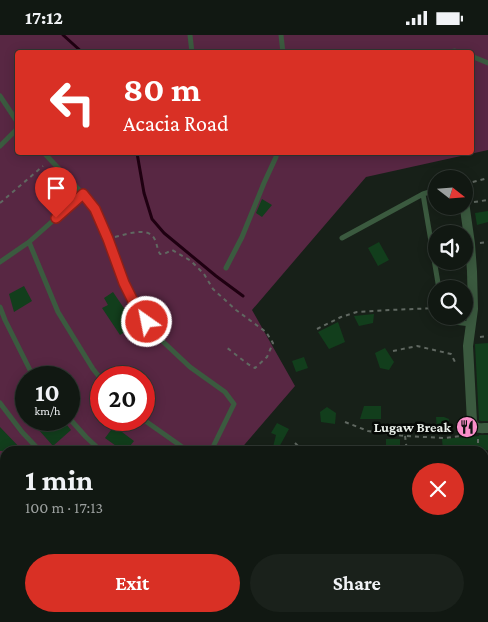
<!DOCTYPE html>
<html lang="en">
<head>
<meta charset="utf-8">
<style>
  :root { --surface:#111812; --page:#1a211b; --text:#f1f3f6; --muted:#9ca09f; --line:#303732; --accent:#d93025 }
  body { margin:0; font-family:"Crimson Pro",serif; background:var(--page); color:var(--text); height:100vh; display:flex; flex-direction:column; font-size:19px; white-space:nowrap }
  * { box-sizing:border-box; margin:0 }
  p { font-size:16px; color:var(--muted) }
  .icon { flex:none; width:28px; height:28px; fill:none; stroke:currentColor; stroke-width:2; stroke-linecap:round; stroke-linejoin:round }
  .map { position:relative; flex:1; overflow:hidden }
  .details { position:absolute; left:0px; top:411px; width:489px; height:176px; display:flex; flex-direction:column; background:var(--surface); border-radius:15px 15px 0 0; box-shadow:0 2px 12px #0003,0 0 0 1px var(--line) }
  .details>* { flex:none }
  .banner { position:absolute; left:15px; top:15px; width:459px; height:105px; border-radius:5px; box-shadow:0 2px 12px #0003,0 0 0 1px var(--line); background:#d93025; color:#fff; overflow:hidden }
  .needle { width:32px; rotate:107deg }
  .controls { position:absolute; left:428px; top:135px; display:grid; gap:10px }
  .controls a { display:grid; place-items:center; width:45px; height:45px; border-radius:50%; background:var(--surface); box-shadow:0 2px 12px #0003,0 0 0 1px var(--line); font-size:25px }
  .speed { position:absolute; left:15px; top:331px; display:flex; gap:10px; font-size:25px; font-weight:700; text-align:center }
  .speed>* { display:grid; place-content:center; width:65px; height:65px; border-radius:50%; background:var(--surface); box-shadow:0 2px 12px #0003,0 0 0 1px var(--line); line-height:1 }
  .speed small { font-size:12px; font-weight:400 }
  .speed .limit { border:8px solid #d22; background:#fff; color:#111 }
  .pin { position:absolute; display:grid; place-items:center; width:42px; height:42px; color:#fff; margin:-51px -21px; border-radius:50% 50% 50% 0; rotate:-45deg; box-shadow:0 0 5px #0007 }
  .pin .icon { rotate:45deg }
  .me { position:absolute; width:55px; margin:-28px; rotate:327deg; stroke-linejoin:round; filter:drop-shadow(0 0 4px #0008) }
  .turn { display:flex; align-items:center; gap:18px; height:105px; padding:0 25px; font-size:22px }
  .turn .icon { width:65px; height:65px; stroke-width:2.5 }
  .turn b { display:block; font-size:35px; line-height:42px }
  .round { display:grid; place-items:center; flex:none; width:52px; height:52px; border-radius:26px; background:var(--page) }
  .headline { display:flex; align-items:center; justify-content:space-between; height:85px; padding:0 25px }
  h1 { font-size:30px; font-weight:700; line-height:38px }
  .primary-button { display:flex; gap:10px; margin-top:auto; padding:10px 25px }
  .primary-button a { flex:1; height:58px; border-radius:30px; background:var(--accent); color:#fff; font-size:20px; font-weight:700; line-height:58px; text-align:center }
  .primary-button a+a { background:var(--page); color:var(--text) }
  .status { display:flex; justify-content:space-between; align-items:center; height:35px; padding:0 25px; background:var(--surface); direction:ltr }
  .status svg { height:14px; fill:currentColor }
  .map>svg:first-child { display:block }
  .green { fill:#582743; fill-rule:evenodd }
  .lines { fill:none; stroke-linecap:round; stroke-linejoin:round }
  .stream { stroke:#1f0011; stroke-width:3 }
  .building { fill:#123e1c }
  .path { stroke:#606861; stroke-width:2; stroke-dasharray:4 4; stroke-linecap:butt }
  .service { stroke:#3b5a3f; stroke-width:5 }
  .minor { stroke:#3b5a3f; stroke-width:10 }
  .route-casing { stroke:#8d1f18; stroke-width:12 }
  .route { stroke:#d93025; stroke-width:9 }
  .labels { text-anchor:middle; stroke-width:5; stroke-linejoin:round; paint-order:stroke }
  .poi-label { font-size:14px; font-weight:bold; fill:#e9efe9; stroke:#060906; text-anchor:end }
</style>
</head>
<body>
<div class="status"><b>17:12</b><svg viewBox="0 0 49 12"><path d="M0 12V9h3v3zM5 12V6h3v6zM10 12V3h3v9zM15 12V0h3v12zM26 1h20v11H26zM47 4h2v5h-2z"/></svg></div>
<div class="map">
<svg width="488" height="587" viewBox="0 0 488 587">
  <rect width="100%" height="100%" fill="#172018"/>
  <path class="green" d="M0 0H488V115L366 142 252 275 295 351 239 416H5V582L229 583 227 587H0ZM18 18H471V118H18ZM26 342H69V385H26ZM101 342H144V385H101Z"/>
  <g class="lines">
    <path class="stream" d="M63 0 83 18
      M137 118 144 158 152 184 164 198 216 241 243 261"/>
  </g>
  <path class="building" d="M262 164 272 170 262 182 256 178Z
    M488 176V187L477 190 475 178Z
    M379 207 389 225 378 231 368 213Z
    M24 251 32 266 14 277 9 259Z
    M113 257 132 285 130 287 133 292 120 300 102 273 108 270 104 263Z
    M374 279 373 288 359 291 354 281Z
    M338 287 345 307 329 314 318 297Z
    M488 308V386H481L479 385 475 309Z
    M385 313 394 327 389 335 380 333 375 318Z
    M304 322 308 333 296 337 292 326Z
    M364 371H381V384H360Z
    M327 372 336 378 335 389 321 387 320 377Z
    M436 382H444L449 384 448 396 437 394Z
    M30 385H63L71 395 53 411Z
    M277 388 289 394 277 416H272L276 400 271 398Z
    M114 391 134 406 126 416H123L105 403Z
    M0 392 23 416H0Z
    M479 400H488V415L443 416 442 404 479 401Z
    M386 404H400V416H386Z"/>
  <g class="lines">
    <path class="path" d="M465 149 488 143
      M474 167 488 165
      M0 168 43 131
      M115 202C125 200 147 191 154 203 157 208 157 214 160 219H164L172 215 191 226 204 239 213 254 236 275 266 297 273 308 267 322 255 333C246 329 236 319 227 313
      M480 208 488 207
      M317 294 341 282 357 277 390 275 436 273
      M480 302 488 301
      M393 316 417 311 451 319 455 327 457 328
      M345 387 368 396 405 401 445 403 470 400
      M405 401 407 416
      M478 404V416
      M295 408 303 416
      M484 432H488
      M484 480H488"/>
    <path class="service" d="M190 0 192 18
      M281 0 283 18
      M443 18 455 16 461 18
      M471 21 488 28
      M0 61 18 88
      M0 111 18 93
      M44 118 83 159 95 174 108 204 124 248 137 272 157 301 190 332 225 357 234 369 211 416
      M423 159 439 254
      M342 203 423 159 436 155
      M29 207 58 277 93 334 101 344
      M0 227 29 207 83 159
      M226 233 242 202 264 148 276 122V118
      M0 272 5 285 31 337 35 342
      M446 281 454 287 471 289
      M0 368 22 397 40 416
      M69 383 86 402 101 416
      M144 385 188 416
      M0 478 5 484
      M0 552 5 557
      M0 570 5 567
      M46 582 54 587
      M150 582 160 587
      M185 582 186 587
      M302 582 305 587"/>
    <path class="minor" d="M464 167 470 209 472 236 473 274 468 311 472 387C475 395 481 393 488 393
      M484 533 488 534"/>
  </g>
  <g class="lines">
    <g class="route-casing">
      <path id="route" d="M56 183 83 159 95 174 108 204 124 248 136 272 147 287"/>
    </g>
    <use href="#route" class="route"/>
  </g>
  <defs>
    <g id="restaurant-disc" transform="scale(1.125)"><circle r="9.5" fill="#f98fc9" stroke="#060906"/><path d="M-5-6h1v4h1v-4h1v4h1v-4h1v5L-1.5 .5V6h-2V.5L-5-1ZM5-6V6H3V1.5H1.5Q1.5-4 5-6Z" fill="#111"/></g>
  </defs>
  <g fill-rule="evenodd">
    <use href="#restaurant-disc" x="467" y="392"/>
  </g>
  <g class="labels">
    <g class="poi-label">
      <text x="451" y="397">Lugaw Break</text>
    </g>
  </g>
</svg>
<div class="controls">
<a><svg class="needle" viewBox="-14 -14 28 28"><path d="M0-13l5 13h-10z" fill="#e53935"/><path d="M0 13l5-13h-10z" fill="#9ca09f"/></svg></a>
<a><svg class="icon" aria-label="sound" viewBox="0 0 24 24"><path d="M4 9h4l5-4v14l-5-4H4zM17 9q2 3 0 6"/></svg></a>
<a><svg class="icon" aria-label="search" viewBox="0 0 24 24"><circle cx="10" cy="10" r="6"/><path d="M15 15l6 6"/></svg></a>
</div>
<div class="speed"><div>10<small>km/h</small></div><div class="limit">20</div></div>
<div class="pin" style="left:56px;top:183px;background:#d93025"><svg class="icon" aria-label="arrive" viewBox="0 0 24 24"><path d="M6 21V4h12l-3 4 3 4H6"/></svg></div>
<svg class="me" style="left:147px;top:287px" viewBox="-20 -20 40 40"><circle r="17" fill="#d93025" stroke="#fff" stroke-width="3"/><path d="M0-11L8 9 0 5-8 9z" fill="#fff"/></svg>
<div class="banner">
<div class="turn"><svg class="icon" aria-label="left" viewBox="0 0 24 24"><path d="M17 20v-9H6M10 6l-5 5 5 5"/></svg><div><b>80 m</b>Acacia Road</div></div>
</div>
<section class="details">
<div class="headline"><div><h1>1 min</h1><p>100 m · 17:13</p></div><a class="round" style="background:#d93025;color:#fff"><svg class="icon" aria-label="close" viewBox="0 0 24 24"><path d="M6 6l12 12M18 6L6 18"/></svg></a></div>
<div class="primary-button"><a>Exit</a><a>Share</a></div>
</section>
</div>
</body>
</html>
